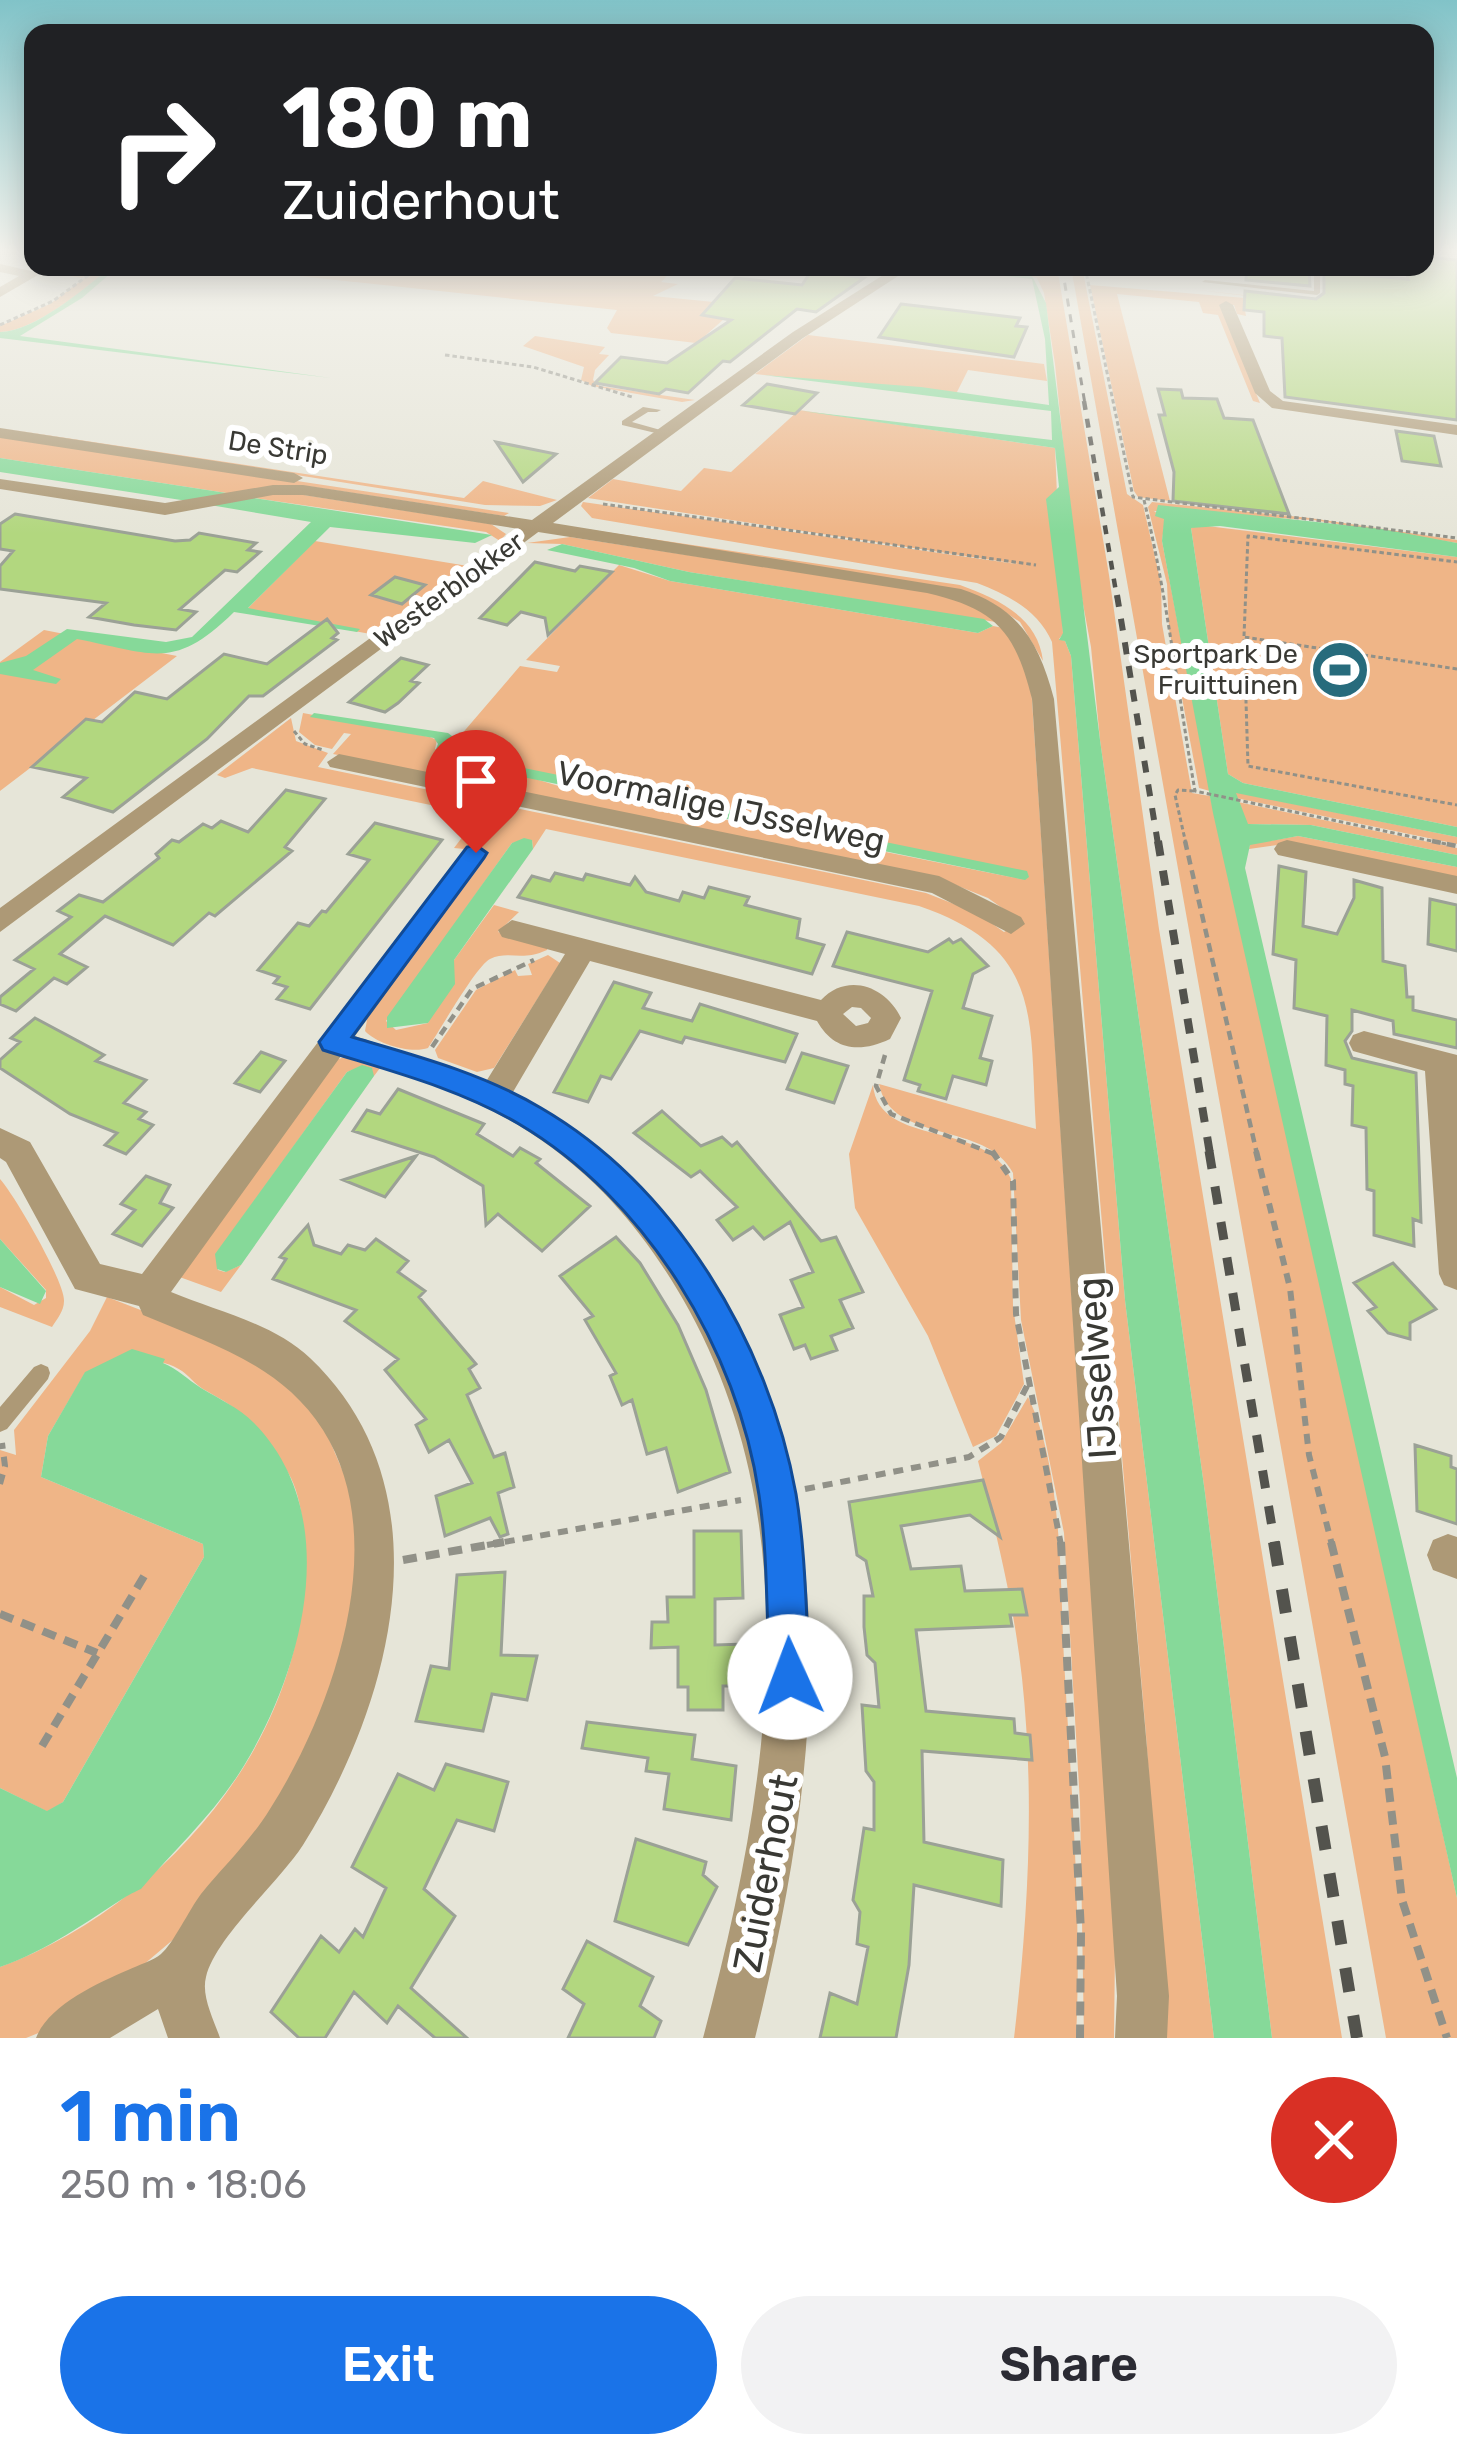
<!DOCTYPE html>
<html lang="en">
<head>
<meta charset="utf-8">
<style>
  :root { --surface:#fff; --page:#f2f2f3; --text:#2b2b33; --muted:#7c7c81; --accent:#1a73e8 }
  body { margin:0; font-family:Rubik,sans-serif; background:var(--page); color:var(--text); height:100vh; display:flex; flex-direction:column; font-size:45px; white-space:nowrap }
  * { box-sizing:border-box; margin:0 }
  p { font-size:39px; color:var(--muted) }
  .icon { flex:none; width:66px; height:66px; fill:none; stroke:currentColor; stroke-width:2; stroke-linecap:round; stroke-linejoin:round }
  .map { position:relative; height:2038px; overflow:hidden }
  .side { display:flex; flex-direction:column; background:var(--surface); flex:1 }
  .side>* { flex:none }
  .guide { position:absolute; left:24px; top:24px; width:1410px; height:252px; border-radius:24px; box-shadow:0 6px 30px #0003; background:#202124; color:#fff; overflow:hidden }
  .pin { position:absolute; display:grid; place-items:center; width:102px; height:102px; color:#fff; margin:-123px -51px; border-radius:50% 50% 50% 0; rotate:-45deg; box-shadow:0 0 12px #0007 }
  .pin .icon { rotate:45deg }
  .me { position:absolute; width:132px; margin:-66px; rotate:358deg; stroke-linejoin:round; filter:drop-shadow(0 0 9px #0008) }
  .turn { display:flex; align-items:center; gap:42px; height:252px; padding:0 60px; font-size:54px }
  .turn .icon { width:156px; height:156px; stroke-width:2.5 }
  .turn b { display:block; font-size:84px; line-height:102px }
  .round { display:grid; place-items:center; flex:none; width:126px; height:126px; border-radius:63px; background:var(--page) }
  .overview { display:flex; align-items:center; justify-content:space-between; height:204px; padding:0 60px }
  h1 { font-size:72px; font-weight:600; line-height:90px; color:var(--accent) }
  .primary-button { display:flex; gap:24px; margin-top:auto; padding:24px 60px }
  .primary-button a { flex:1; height:138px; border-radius:72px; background:var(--accent); color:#fff; font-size:48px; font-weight:600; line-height:138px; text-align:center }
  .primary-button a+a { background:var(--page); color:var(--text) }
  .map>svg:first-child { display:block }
  .green { fill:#efb587 }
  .water { fill:#86d999 }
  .building { fill:#b2d77f; stroke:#9ba196; stroke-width:3 }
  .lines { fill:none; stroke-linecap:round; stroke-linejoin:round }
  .path-far3 { stroke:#919188; stroke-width:3; stroke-dasharray:4.5 3; stroke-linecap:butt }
  .path-far2 { stroke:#919188; stroke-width:4.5; stroke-dasharray:9 6; stroke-linecap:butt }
  .path-far1 { stroke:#919188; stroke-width:6; stroke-dasharray:10 8; stroke-linecap:butt }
  .path { stroke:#919188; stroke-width:8; stroke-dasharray:14 9; stroke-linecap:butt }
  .service { fill:#ad9976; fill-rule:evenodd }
  .minor { fill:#ad9976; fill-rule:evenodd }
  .tertiary { fill:#ad9976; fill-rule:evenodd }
  .rail-far5 { stroke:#53534d; stroke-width:3; stroke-dasharray:8 8; stroke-linecap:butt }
  .rail-far4 { stroke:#53534d; stroke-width:4.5; stroke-dasharray:9 9; stroke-linecap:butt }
  .rail-far3 { stroke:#53534d; stroke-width:6; stroke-dasharray:12 12; stroke-linecap:butt }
  .rail-far2 { stroke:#53534d; stroke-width:8; stroke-dasharray:15 15; stroke-linecap:butt }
  .rail-far1 { stroke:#53534d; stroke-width:9; stroke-dasharray:18 18; stroke-linecap:butt }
  .rail { stroke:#53534d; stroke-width:12; stroke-dasharray:24 24; stroke-linecap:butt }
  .route { fill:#1a73e8; stroke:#114b97; stroke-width:3 }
  .labels { text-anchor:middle; stroke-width:12; stroke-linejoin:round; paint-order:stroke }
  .far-street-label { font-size:27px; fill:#393934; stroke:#fff }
  .far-poi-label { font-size:27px; fill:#393934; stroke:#fff; text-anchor:end }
  .street-label { font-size:33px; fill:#393934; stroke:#fff }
  .near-street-label { font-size:39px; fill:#393934; stroke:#fff }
</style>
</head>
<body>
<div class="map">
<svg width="1457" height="2038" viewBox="0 0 1457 2038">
  <rect width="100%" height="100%" fill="#e6e5d8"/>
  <path class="green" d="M41 267H111C87 288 33 332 0 332V326L50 304 90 274 82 278 34 270Z
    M213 267H676L661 282 678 284 653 296 724 303 725 318 706 335 720 339 713 345 611 333 607 328 617 310Z
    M1022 267H1057L1109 575 1159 929 1342 2038H1272L1205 1493 1100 740 1091 647 1075 561 1055 364 1044 293 1037 278 1022 275Z
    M1071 267H1082L1127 494 1143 505 1161 583 1162 624 1192 793 1210 796 1239 912 1457 1898V2038H1386Z
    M1090 285 1305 303 1198 290 1314 303 1310 307 1252 302 1244 305 1246 316 1237 314 1234 305H1220L1260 403 1253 401 1218 315 1203 313 1199 302 1117 294 1170 501 1138 497 1134 491Z
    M808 335 1044 364 1047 381 968 370 956 394 755 374Z
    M535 336 605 347 599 354 609 355 595 370 593 380 599 386 695 400 682 402 592 386 581 380 584 367 523 346Z
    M799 410 1055 448 1063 634 1059 639 1065 641 1071 656 1125 1300 1214 2038H1167L1146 1735 1052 642C1038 610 1008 595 977 583L592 518 581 506 583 502 1038 567 588 498 613 479 681 491 704 468 731 472Z
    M0 428 464 498 483 481 557 500 540 506 485 505Z
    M0 436 509 513 504 516 307 486 233 494 0 458Z
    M285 492 491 524 506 534 500 541 486 532 248 497Z
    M1152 502 1310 518 1457 540V543L1313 520 1154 511 1165 519 1162 541 1210 791 1199 788 1169 629 1167 584 1148 507Z
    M1199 525 1457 557V827L1243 783 1228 774 1191 528Z
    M579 528 960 585C998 599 1038 617 1043 661L1020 622 987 600Z
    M570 537 955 596 1008 624 689 572 562 544 527 543Z
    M315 541 468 566 376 635 245 611Z
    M619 565 670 581 978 633 993 626 1014 630 1031 686 1038 789 1115 1950 1114 2038H1084L1080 1803 1064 1533 1021 1320 1013 1173C986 1120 891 1145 879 1084L1036 1129C1029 1017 1044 949 919 906L546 829 533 849 532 840 512 843 386 1021 396 1030 428 1023 454 960 494 905 519 912 498 932 548 946 547 950C521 962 509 950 490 959 477 965 440 1030 428 1048 411 1054 377 1044 365 1031L367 1020 362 1018 485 851 454 848 479 815 252 768 225 778 217 775 291 718 296 741 328 753 318 767 926 893 977 913 1004 932 1022 922 988 898 933 876 333 754 351 734 344 733 332 749 315 745 299 732 303 713 430 737 437 740 435 749 562 787 1025 880 457 754 452 738 460 736 520 666 557 672 560 666 526 660Z
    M44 630 177 656 0 791V662Z
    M1236 792 1457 837V844L1236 798Z
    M1238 802 1457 848V855L1311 825 1247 824Z
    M1298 836 1457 867V878L1292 843 1249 849 1250 844Z
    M548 955 560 963 494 1068 477 1072 438 1058 435 1050 476 990 515 970 518 976 532 975 528 964Z
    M347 1056 383 1064 374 1076 361 1067 347 1072 216 1254 218 1270 225 1272 241 1265 221 1292 174 1275 336 1060Z
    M873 1085C879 1149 987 1119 1011 1179L1013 1306 1024 1384 996 1436 973 1447 928 1336 855 1208 849 1154Z
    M0 1179C14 1194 65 1282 64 1301 64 1311 57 1319 52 1327L0 1307V1287L34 1305 46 1298V1290L0 1239Z
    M107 1297 244 1350 317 1411 356 1502 354 1631 296 1787 188 1927 129 1977 41 2032 26 2038H0V1967C160 1908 304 1745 304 1568 304 1538 304 1506 291 1478 282 1460 265 1443 253 1427 239 1408 222 1400 203 1389 195 1384 189 1376 182 1371 152 1351 117 1366 85 1373L48 1436 41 1477 203 1544 204 1557 63 1802 48 1812 0 1788V1450L16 1455 14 1430 90 1331Z
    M1028 1397C1063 1470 1060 1580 1064 1660 1071 1786 1082 1912 1076 2038H1014C1028 1919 1035 1798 1022 1678 1014 1604 996 1533 978 1461L1001 1443Z"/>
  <path class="water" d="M111 267H118L82 298 20 336 331 378 0 338V332C34 332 85 288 111 267Z
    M924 267 1032 276 1046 303 1100 740 1205 1493 1272 2038H1214L1125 1300 1071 656 1065 641 1059 640 1063 633 1046 499 1059 487 1055 448 802 411 1052 440 1051 411 763 375 921 387 1049 405 1045 339 1032 279Z
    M0 458 233 494 194 502 0 472Z
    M248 497 492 535 475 543 330 527 248 608 360 629 357 632 234 612C174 671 154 654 77 639L33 670 61 679 56 684 0 674V663L26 656 67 629 166 642 192 637 311 522 210 505Z
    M1158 505 1382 529 1457 543V557L1220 526 1191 528 1228 774 1243 783 1457 827V837L1236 793 1248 824 1311 825 1457 855V867L1298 836 1250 845 1245 868 1457 1778V1898L1213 813 1162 541 1164 519 1155 516Z
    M562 544 689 572 984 619 993 626 978 633 670 581 634 568 547 550Z
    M314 713 448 733 452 736 453 750 461 755 1027 871 1029 877 1025 880 445 761 435 752 438 744 434 738 310 717Z
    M524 838 532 840 533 849 454 960 455 984 428 1023 387 1028V1017L512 843Z
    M362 1065 372 1068 374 1076 241 1265 226 1272 217 1269 215 1254 347 1072Z
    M0 1239 46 1291 40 1304 0 1287Z
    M132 1349 165 1359 163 1363C178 1369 187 1379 201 1388 219 1399 238 1407 254 1423 344 1515 304 1666 245 1764 217 1811 174 1850 141 1889 140 1889 129 1895 127 1896 85 1923 48 1950 0 1967V1788L47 1811 63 1802 204 1557 203 1544 41 1477 48 1436 85 1372Z"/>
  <path class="building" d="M1425 257 1457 260V420L1285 397 1282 338 1264 336V312L1244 310 1245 291 1316 299 1324 293V275L1331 272 1408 279 1405 267H1425Z
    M1247 267 1309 270 1310 286 1246 280Z
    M812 270 864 278 816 312 797 309 730 362 723 361 688 393 666 389 659 394 595 383 621 357 667 363 731 320 702 315 735 278 802 285Z
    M901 304 1020 318 1016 326 1027 327 1014 357 879 337Z
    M767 384 817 393 795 414 743 405Z
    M1158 389 1181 390 1183 398 1217 399 1224 418 1253 420 1289 514 1173 501 1174 472 1159 415H1165Z
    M1396 431 1434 436 1441 466 1402 461Z
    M496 442 556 454 523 482Z
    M15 514 175 541 190 540 199 533 256 543 248 550 260 552 237 572 225 570 180 609 196 612 176 630 134 625 89 617 106 603 0 589V566L13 551 0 549V524Z
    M535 562 575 571 580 566 612 572 548 635 545 618 521 612 507 625 480 618Z
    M395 577 425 585 402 604 371 595Z
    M327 619 338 633 332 638 337 640 263 696H249L207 739 113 812 63 797 86 778 32 767 86 719 102 722 135 692 167 699 224 654 267 664Z
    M401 658 428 665 411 681 419 683 398 703 385 712 349 702Z
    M286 790 325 799 285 847 292 851 215 916 209 913 173 945 105 916 60 954 87 967 67 984 54 978 16 1011 0 1004V997L34 969 15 960 71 917 58 911 79 895 103 902 159 858 156 854 172 840 179 842 203 824 212 828 221 821 248 832Z
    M375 823 442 840 310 1009 277 999 287 987 274 983 279 977 258 970 298 923 309 926 322 911 326 912 369 860 348 854Z
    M1279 866 1306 872 1303 926 1337 934 1354 898V880L1382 888 1383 961 1405 966 1407 997H1413V1010L1457 1020V1048L1394 1034 1393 1021 1352 1010V1031L1345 1041 1352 1058 1416 1073 1421 1222 1413 1219 1414 1246 1374 1235V1191L1367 1189 1366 1128 1352 1125 1353 1086 1345 1084V1070L1326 1065 1327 1016 1294 1008 1296 960 1273 954Z
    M555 873 583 880 586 874 630 885 635 877 646 892 679 901 683 892 704 898 709 887 749 897 745 905 800 919 797 938 824 945 812 974 518 897 532 876 550 881Z
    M1430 899 1457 905V951L1428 944Z
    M847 932 928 952 949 939 953 943 961 939 988 966 973 974 963 1008 992 1016 980 1058 992 1061 986 1085 953 1076 946 1099 918 1091 920 1085 904 1080 932 991 833 966Z
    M614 982 651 993 643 1008 692 1021 700 1004 797 1034 785 1062 685 1037 682 1043 640 1031 611 1079 601 1076 588 1102 554 1092Z
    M35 1018 104 1055 96 1061 146 1080 124 1103 146 1112 139 1119 153 1125 126 1154 105 1145 117 1133 70 1114 0 1068V1060L20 1042 11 1038Z
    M261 1052 285 1061 260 1092 235 1083Z
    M802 1053 848 1066 834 1103 787 1089Z
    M398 1089 484 1124 477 1134 513 1156 520 1148 540 1159 536 1163 590 1206 542 1251 498 1214 486 1225 483 1186 434 1157 353 1131 367 1110 380 1114Z
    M662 1111 701 1146 722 1137 732 1146 737 1142 821 1241 836 1237 863 1292 840 1300 853 1328 831 1336 837 1350 811 1359 805 1345 794 1349 780 1315 803 1307 791 1280 813 1272 790 1222 764 1239 753 1227 733 1240 717 1220 737 1207 700 1171 691 1177 634 1133Z
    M416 1156 385 1197 343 1180Z
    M146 1176 170 1185 160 1203 173 1208 142 1246 113 1234 135 1210 121 1204Z
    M308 1225 314 1245 341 1254 348 1245 365 1250 376 1239 408 1261 398 1272 425 1291 419 1297 476 1364 469 1369 480 1388 467 1395 494 1457 505 1453 514 1487 498 1493 508 1534 500 1537 490 1518 445 1536 436 1496 472 1483 449 1440 429 1452 416 1425 426 1419 385 1370 398 1359 345 1321 356 1310 273 1279 286 1259 280 1257Z
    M616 1237 640 1263 678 1325 706 1390 730 1472 678 1492 666 1448 647 1454 632 1400 622 1405 610 1376 616 1373 585 1320 593 1316 560 1276Z
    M1393 1263 1436 1309 1410 1323V1339L1388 1333 1368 1311 1376 1307 1354 1283Z
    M1415 1445 1451 1456V1467L1457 1469V1524L1417 1511Z
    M983 1480 1000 1537 970 1515 901 1526 911 1569 961 1566 965 1591 1022 1589 1027 1615H1010L1012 1626 916 1630 926 1711 1014 1719 1015 1733 1030 1735 1032 1760 922 1751 924 1842 1003 1860 1001 1906 914 1885 909 1965 896 2038H820L830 1993 857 2004 868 1947 857 1944 860 1912 853 1900 864 1828 874 1830V1782L866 1771 862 1705 879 1707 875 1663 867 1655 864 1627V1596H873L866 1561 857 1555 849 1502Z
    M694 1531H741L743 1598 715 1599V1645L745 1644 747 1686H723V1710H688V1687H678V1647L651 1648 652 1622H668L667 1597H694Z
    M505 1572 501 1655 537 1656 527 1700 492 1694 483 1731 416 1721 431 1666 449 1669 457 1575Z
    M587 1722 695 1735 692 1759 736 1766 731 1820 664 1809 669 1774 646 1771 648 1758 582 1748Z
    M446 1764 508 1782 494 1831 457 1820 424 1889 455 1916 411 1988 467 2038H435L398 2006 387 2023 354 1992 325 2038H299L271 2012 321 1936 339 1952 355 1929 363 1937 386 1888 352 1867 398 1774 434 1790Z
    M636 1839 706 1862 703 1875 717 1887 688 1945 615 1921Z
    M587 1941 653 1977 640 2006 661 2021 654 2038H568L584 2004 563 1989Z"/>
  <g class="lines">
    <path class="path-far3" d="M1085 267 1133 497 1457 538
      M0 325 53 301 90 274 50 270
      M445 355 533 367 632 397
      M1144 500C1167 596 1178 694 1195 791L1446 844
      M603 504 1036 565
      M1244 636 1248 536 1457 562
      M1457 669 1244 637 1248 766 1457 805
      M294 731 305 744 323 750
      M1186 844 1175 795 1178 790 1195 791"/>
    <path class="path-far2" d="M1185 841 1257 1154
      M1432 841 1457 846
      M432 1047 472 989 534 960
      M885 1055 876 1086 891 1114 994 1154"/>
    <path class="path-far1" d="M992 1151 1013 1181 1016 1314 1061 1545
      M1256 1151 1290 1288 1309 1455 1332 1545
      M0 1484 5 1466 2 1443
      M805 1489 969 1457 1001 1437 1028 1384
      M487 1545 741 1500"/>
    <path class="path" d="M1061 1542 1081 1932 1080 2038
      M1331 1542 1385 1757 1402 1900 1447 2038
      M403 1560 504 1542
      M0 1614 97 1653
      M42 1746 146 1573"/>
    <path class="service" d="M1317 267 1320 269V293L1317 295 1202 282 1205 280 1314 291V269Z
      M643 407 661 410 657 412H648L632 422 664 431V435L622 425V421Z
      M41 1364 48 1367 50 1373 48 1379 7 1429 0 1432V1407L34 1367Z"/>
    <path class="minor" d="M0 264 36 272 38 275 0 297V287L19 276 0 272Z
      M1312 267H1331L1317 273Z
      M1226 301 1233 305 1270 391 1283 401 1457 425V435L1272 408 1255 393 1219 305Z
      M528 523 545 527 0 932V908Z
      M339 754 939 876 1021 917 1025 924 1011 934 932 893 330 767 327 762Z
      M1287 840 1457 876V894L1278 855 1274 849 1278 843Z
      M475 844 488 853 484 859 355 1036 487 1080 565 954 502 937 498 930 512 920 821 1000C847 972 886 986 901 1018L890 1039C860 1053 834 1051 817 1021L590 961 513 1092C603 1137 668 1207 718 1293 852 1524 816 1791 755 2038H703C766 1800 813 1537 689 1310 652 1243 605 1184 541 1140 481 1098 411 1076 341 1056L171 1292C216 1311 273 1323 310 1358 449 1490 393 1701 303 1845 280 1881 215 1938 206 1977 201 1996 214 2020 220 2038H168L158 2009 110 2038H36C49 2005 96 1984 128 1970 138 1965 153 1961 161 1954 173 1944 189 1910 201 1894 224 1866 251 1840 270 1809 333 1710 393 1541 323 1430 281 1364 211 1344 143 1315L139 1306 75 1289 6 1162 0 1158V1128L30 1142 100 1264 142 1274 466 847ZM852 1007 861 1008 871 1018 868 1023 856 1026 843 1014Z
      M1364 1031 1457 1055V1290L1444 1285 1439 1274 1425 1071 1353 1051 1349 1043 1353 1035Z
      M1448 1534 1457 1537V1579L1433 1570 1427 1555 1433 1540Z"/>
    <path class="tertiary" d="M896 267H912L803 338 553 523 961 589C1019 608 1039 642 1054 699L1169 1996 1167 2038H1115L1117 1996 1032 699C1015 631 996 609 927 593L303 495H273L165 515 0 489V479L165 503 273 485H303L532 520 793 332Z
      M0 428 294 473 303 478 294 483 0 438Z"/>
    <path class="rail-far5" d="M1062 267 1085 404"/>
    <path class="rail-far4" d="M1084 401 1117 598"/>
    <path class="rail-far3" d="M1117 595 1158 844"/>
    <path class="rail-far2" d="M1158 841 1210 1154"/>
    <path class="rail-far1" d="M1209 1151 1275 1545"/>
    <path class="rail" d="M1274 1542 1357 2038"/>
  </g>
  <linearGradient id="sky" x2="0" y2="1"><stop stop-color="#81c3c8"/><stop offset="0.47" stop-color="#f4f3ed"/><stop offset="1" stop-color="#f4f3ed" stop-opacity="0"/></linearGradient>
  <rect width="1457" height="534" fill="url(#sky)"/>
  <path class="route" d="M476 845 487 853 484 858 352 1037C417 1056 482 1073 541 1108 675 1186 769 1343 796 1494 806 1554 806 1617 810 1677L805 1691 790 1697 776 1691 770 1677C766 1617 768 1555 759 1495 738 1350 646 1199 519 1124 458 1088 390 1071 323 1050L319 1042 467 847Z"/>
  <defs>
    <g id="stadium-disc" transform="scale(3)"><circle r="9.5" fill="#276b7c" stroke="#fff"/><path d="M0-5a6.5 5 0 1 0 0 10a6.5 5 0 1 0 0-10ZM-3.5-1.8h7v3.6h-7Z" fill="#fff"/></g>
  </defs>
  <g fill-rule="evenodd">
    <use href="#stadium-disc" x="1340" y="670"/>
  </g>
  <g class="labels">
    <g class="far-street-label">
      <text transform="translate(278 448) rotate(9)" y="9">De Strip</text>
      <text transform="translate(449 590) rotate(-36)" y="9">Westerblokker</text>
    </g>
    <g class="far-poi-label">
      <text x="1298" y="663">Sportpark De<tspan x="1298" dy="31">Fruittuinen</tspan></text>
    </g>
    <g class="street-label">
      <text transform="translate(721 806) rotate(12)" y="12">Voormalige IJsselweg</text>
    </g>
    <g class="near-street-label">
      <text transform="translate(1096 1368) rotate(-94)" y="14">IJsselweg</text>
      <text transform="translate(765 1873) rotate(-79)" y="14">Zuiderhout</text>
    </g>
  </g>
</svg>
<div class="pin" style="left:476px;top:853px;background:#d93025"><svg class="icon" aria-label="arrive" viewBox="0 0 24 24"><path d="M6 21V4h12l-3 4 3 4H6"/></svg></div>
<svg class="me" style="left:790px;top:1677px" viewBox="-20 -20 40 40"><circle r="19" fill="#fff"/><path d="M0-13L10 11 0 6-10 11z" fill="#1a73e8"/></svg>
<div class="guide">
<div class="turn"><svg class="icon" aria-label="right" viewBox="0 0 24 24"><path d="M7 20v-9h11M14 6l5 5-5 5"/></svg><div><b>180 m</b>Zuiderhout</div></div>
</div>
</div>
<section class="side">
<div class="overview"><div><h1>1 min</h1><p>250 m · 18:06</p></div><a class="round" style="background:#d93025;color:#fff"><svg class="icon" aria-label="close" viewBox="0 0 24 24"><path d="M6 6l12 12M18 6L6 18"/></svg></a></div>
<div class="primary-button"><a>Exit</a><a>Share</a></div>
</section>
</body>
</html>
